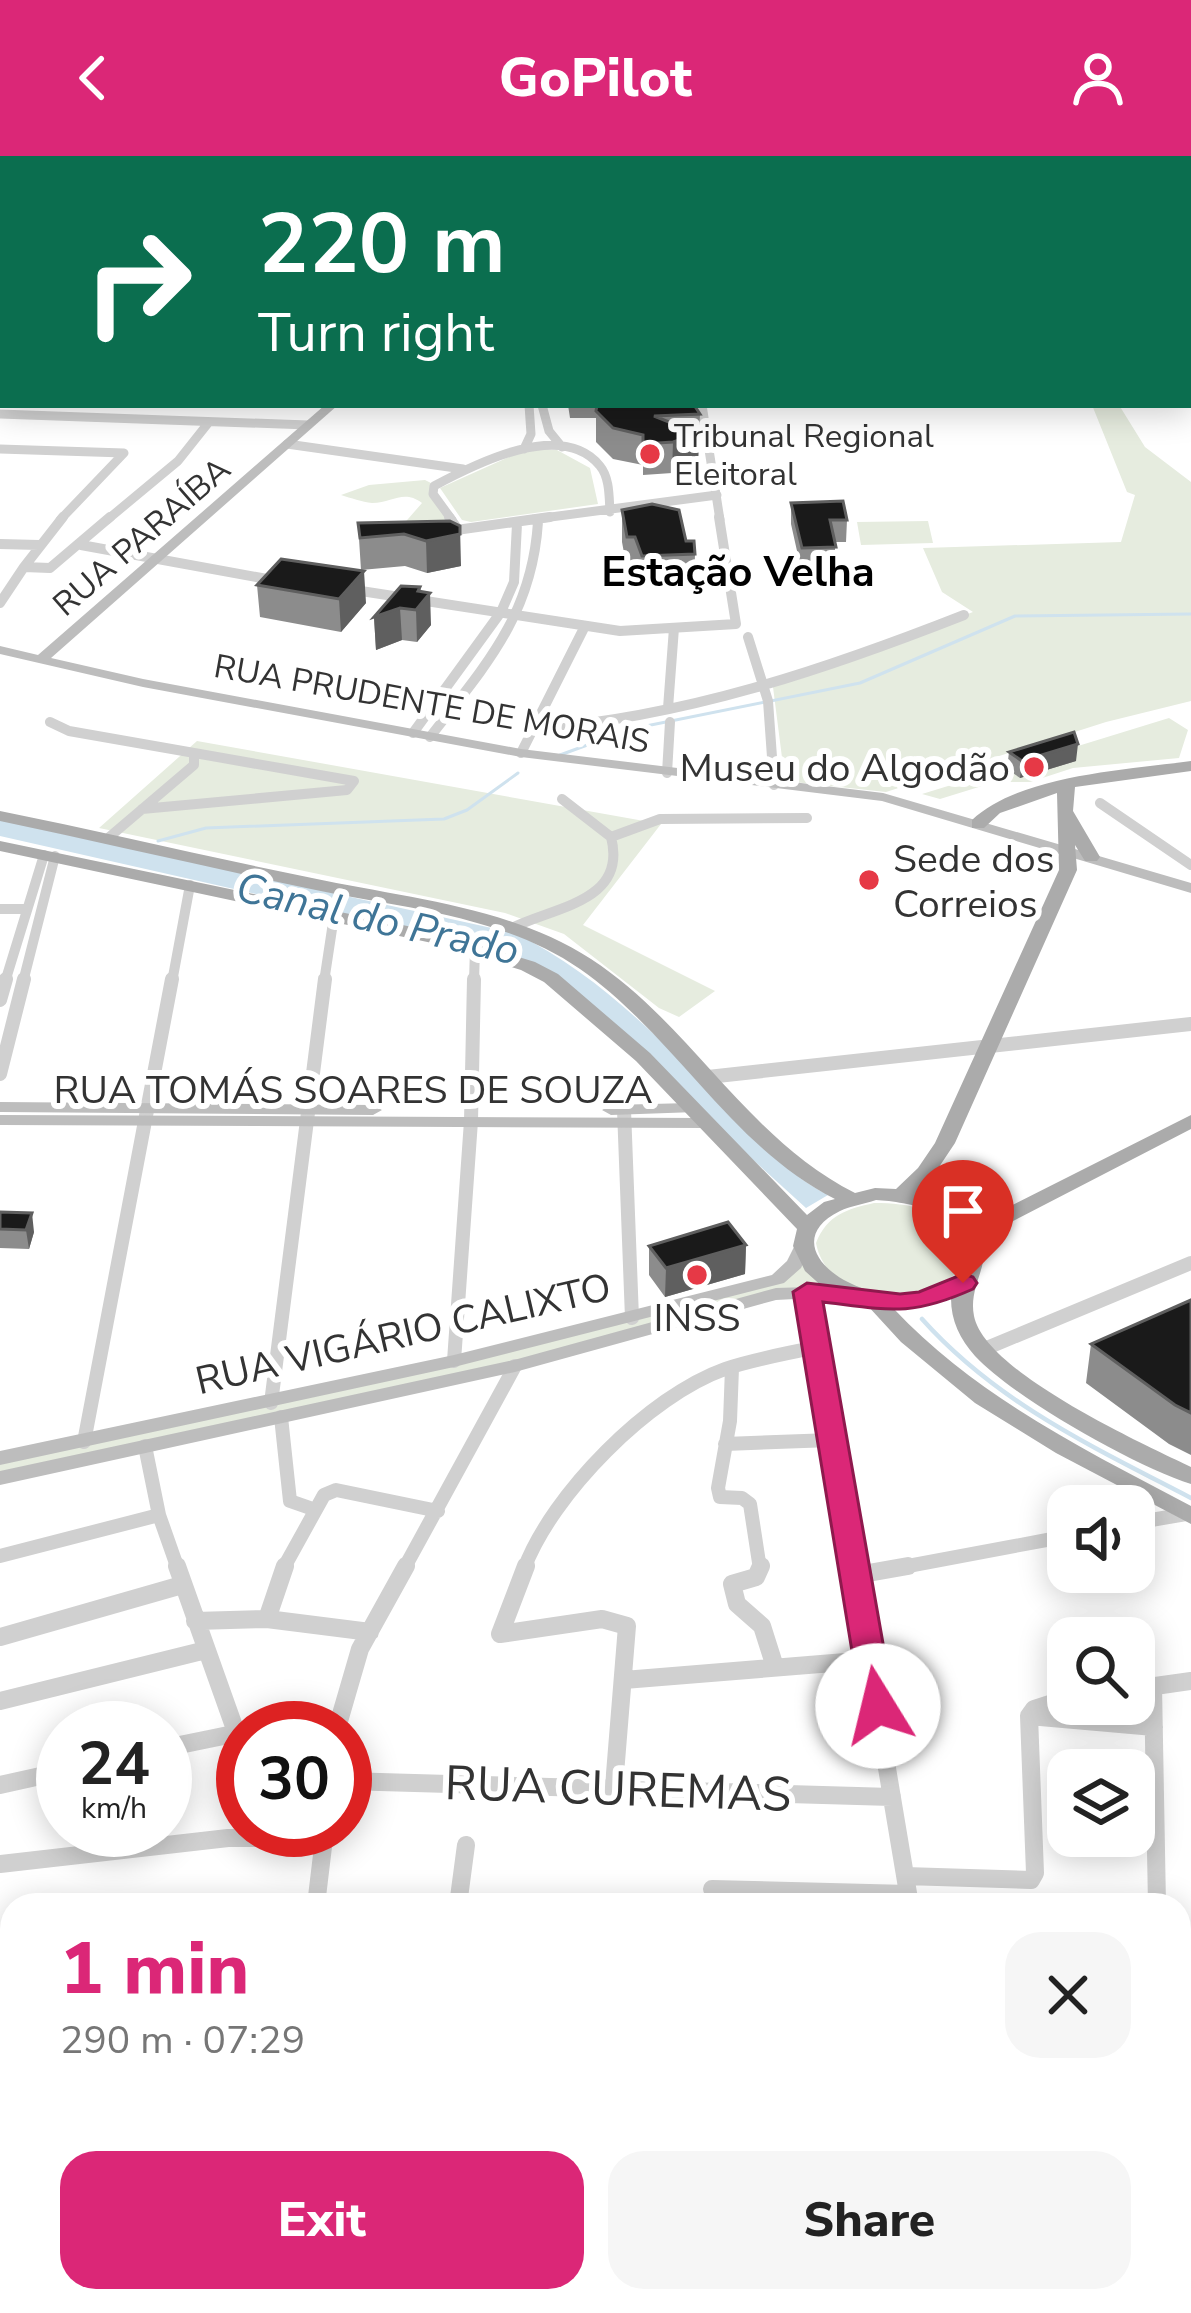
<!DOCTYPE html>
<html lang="en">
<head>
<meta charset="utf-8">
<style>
  :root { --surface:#fff; --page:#f6f6f6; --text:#222; --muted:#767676; --accent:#db2777 }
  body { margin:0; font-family:"Nunito Sans",sans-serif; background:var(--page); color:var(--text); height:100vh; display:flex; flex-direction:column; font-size:45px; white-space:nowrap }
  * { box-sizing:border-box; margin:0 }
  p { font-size:39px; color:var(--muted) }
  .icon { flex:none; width:66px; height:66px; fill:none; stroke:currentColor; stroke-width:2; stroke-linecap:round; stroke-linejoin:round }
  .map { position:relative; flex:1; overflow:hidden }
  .sheet { position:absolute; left:0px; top:1737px; width:1191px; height:420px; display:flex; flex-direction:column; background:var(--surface); border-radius:36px 36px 0 0; box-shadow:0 6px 30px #0003 }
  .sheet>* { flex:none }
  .top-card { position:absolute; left:0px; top:0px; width:1191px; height:252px; box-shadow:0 6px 30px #0003; background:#0b6e4f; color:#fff; overflow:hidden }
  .tools { position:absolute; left:1047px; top:1329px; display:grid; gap:24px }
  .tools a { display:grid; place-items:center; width:108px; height:108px; border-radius:24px; background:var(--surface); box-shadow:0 6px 30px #0003; font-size:60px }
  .speed { position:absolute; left:36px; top:1545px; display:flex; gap:24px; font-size:60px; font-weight:700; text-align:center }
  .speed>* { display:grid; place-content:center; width:156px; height:156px; border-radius:50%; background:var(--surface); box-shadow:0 6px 30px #0003; line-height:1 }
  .speed small { font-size:30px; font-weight:400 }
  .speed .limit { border:18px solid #d22; background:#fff; color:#111 }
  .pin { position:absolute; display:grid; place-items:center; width:102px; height:102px; color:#fff; margin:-123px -51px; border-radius:50% 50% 50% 0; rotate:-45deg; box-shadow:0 0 12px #0007 }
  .pin .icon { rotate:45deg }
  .me { position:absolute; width:132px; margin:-66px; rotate:351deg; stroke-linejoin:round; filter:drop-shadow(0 0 9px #0008) }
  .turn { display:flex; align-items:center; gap:42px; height:252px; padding:0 60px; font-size:54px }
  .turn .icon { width:156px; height:156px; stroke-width:2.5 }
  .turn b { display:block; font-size:84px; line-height:102px }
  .round { display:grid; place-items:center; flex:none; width:126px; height:126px; border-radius:36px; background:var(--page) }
  .summary { display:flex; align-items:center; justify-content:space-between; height:204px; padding:0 60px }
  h1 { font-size:72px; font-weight:800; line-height:90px; color:var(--accent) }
  .button { display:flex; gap:24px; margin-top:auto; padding:24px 60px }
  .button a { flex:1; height:138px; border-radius:36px; background:var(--accent); color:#fff; font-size:48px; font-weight:800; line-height:138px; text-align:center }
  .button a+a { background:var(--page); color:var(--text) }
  header { display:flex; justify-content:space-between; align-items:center; height:156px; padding:0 60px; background:var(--accent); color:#fff; font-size:54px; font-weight:800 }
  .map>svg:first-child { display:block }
  .green { fill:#e6ecdf }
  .water { fill:#cfe2ee }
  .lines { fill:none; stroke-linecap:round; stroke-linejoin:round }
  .stream-far1 { stroke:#cfe2ee; stroke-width:3 }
  .stream { stroke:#cfe2ee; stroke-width:4.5 }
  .street-far3 { stroke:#d0d0d0; stroke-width:9 }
  .street-far2 { stroke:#d0d0d0; stroke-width:10 }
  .street-far1 { stroke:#d0d0d0; stroke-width:14 }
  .street { stroke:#d0d0d0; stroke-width:18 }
  .secondary { fill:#bdbdbd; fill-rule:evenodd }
  .primary { fill:#ababab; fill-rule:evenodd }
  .wall { fill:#8c8c8c }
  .shaded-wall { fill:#5f5f5f }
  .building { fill:#1a1a1a; stroke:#5f5f5f; stroke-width:3 }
  .route { fill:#db2777; stroke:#8e194d; stroke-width:3 }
  .poi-dot { fill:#e63946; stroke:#fff; stroke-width:4.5 }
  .labels { text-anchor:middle; stroke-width:12; stroke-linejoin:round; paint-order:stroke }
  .far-poi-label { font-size:33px; fill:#333; stroke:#fff; text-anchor:start }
  .far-street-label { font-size:33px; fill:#333; stroke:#fff }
  .poi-label { font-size:39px; fill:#333; stroke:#fff; text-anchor:end }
  .street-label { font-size:39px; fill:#333; stroke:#fff }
  .far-district-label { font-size:42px; font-weight:bold; fill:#000; stroke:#fff }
  .water-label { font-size:42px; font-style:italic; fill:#3f7597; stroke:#fff }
  .near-street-label { font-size:48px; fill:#333; stroke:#fff }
</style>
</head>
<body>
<header><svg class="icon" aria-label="back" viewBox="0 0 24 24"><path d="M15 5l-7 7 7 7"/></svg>GoPilot<svg class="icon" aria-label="person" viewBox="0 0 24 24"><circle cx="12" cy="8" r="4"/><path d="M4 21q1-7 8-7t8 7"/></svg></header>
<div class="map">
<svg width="1191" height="2157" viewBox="0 0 1191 2157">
  <rect width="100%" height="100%" fill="#fff"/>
  <path class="green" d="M1092 249H1119L1145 291 1191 326V545L1106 566 886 636 785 625 773 531 973 456 942 436 923 392 1121 386 1135 339 1127 336Z
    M538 293 557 294 590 312 598 348 471 366 462 364 440 332 518 297Z
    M425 324 431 327 450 367 401 371 422 347C403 333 393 347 372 347 362 346 351 342 341 339L369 329Z
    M928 365 933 387 861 389 857 366Z
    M1169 562 1188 574 1179 602 1073 612 1030 626H995L940 643 922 638Z
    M197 585 661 668 583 769 715 835 679 861 659 852 564 778 505 757 99 672Z
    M874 1047C910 1047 941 1053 962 1083V1111C926 1153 828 1150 816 1087 827 1059 847 1053 874 1047Z
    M801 1099 835 1134 808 1133 515 1207 0 1319V1306L779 1125Z"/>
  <path class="water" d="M0 664 515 777C599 819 658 881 723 947 756 981 786 1018 828 1039L806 1052 545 815 508 795 0 680Z"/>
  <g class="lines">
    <path class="stream-far1" d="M560 599 631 573 860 527 1015 460 1191 458
      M158 685 206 672 444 663 467 654 518 617"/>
    <path class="stream" d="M922 1163C997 1247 1093 1291 1191 1342"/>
    <path class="street-far3" d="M815 3 961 1
      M542 249 549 275 562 291
      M702 249 720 364
      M0 258 308 269
      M287 288 463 313
      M0 293 124 297 60 364
      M524 293 531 278 529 249
      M107 364 178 305 209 266
      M452 364 433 338 434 330C475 308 562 263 600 310 610 322 609 342 610 356
      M528 364 717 339"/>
    <path class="street-far2" d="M63 361 24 411 50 412 110 361
      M449 361 459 375
      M442 376 550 361
      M0 388 39 389
      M81 389 278 425
      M348 433 620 475 736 468 719 361
      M0 447 24 411
      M748 481 768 545 774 629
      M668 552 674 472
      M50 566 69 575 354 625 347 634 142 653
      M534 573C685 561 824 514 964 459
      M413 577 501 456 514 426 517 368
      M430 581C485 510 532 460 538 366
      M521 597 585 470
      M667 617 670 566
      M1100 647 1191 709
      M611 681 660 663 807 662
      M107 683 194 609V600
      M0 753H25
      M512 772C553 751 628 746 611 681L562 643
      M5 826 44 699
      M23 826 55 700
      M172 826 190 729
      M324 826 334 760
      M474 826 475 792"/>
    <path class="street-far1" d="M0 844 6 823
      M0 918 24 823
      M708 921 1191 868
      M624 954 632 1162
      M807 1136 853 1413
      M982 1194 1191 1107
      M454 1205 471 965 474 823
      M732 1212 730 1265 718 1332 720 1341 742 1342 750 1348 760 1413
      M271 1247 325 823
      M281 1261 290 1345 313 1353
      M84 1286 172 823
      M725 1288 832 1284
      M145 1290 159 1359 178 1413
      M1134 1367 1186 1358
      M0 1400 159 1359
      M283 1413 324 1339 336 1334 438 1355
      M404 1413 515 1210
      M524 1413C552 1338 649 1240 725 1213 754 1203 786 1198 816 1191
      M892 1413 1068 1380"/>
    <path class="street" d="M177 1410 236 1576
      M526 1410 500 1478 602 1463 627 1470 614 1630
      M761 1410 756 1421 732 1428 737 1448 762 1470 775 1511
      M853 1410 910 1749
      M857 1419 908 1410
      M267 1463 370 1476
      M195 1465 267 1463 285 1410
      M0 1481 182 1429
      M624 1524 870 1504
      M1153 1530 1157 1749
      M1134 1533 1191 1525
      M0 1545 206 1494
      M1029 1560 1154 1571
      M278 1572H299
      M337 1572 360 1493 406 1410
      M165 1592 243 1576
      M345 1625 892 1641
      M0 1629 63 1615
      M0 1708 228 1682H324
      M905 1720 1031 1724 1035 1717 1029 1560 1034 1553 1068 1542
      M712 1733 908 1738
      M316 1749 325 1674
      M458 1749 466 1689
      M0 1786H12
      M1179 1835H1191
      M427 2145 436 2157
      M748 2145 758 2157
      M1077 2145 1089 2157
      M100 2157 122 2145
      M720 2157 739 2145"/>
    <path class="secondary" d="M96 0H108L105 3H93Z
      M3 60V67L0 68V61Z
      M325 249H338L51 502 143 523 521 593 883 637 1191 727V737L882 645 521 601 143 531 0 498V490L38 499Z
      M0 946 373 949 382 954 373 959 0 956Z
      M690 947 699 952 696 956 611 959 602 954 611 949Z
      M0 959 705 962 714 967 705 972 0 969Z
      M803 1083 812 1089 801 1112 784 1127 454 1211 0 1309V1295L454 1199 772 1119 787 1105 797 1085Z
      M843 1130 852 1136 850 1140 776 1144 515 1216 0 1329V1315L514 1204 776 1132Z
      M12 1948V1968L0 1970V1950Z
      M12 1971V1991L0 1993V1973Z
      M1179 2031 1191 2033V2055L1179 2053Z
      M1179 2054 1191 2056V2078L1179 2076Z"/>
    <path class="primary" d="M1032 0H1044L1046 3H1034Z
      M1188 166 1191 167V177L1188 176Z
      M1191 187V195L1188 196V188Z
      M0 211H3V219H0Z
      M1191 605V615L1075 631 1073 655 1100 701 1097 705H1085L1075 689 1077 714 955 987 933 1020 917 1036 945 1045 975 1068 1191 959V973L982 1081C991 1110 968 1130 974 1160 985 1216 1141 1287 1191 1311V1328C1136 1311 1014 1242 975 1200 960 1183 951 1165 951 1142L894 1153C977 1241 1085 1294 1191 1350V1368L1056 1297 975 1247 901 1186 867 1149 826 1134 805 1115 793 1090 797 1073 636 905 544 826 521 814 432 787 0 695V685L436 776 535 806 558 818 650 897 807 1059 824 1046 835 1043C730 990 675 879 580 813 502 759 401 752 311 733 207 711 104 687 0 665V655C104 676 208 701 312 722 405 742 509 750 591 803 692 869 745 981 855 1037L875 1032 896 1033 918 1012 935 987 1059 714 1057 637 1000 657 984 672H972V664C1020 619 1126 614 1191 605ZM876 1044C914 1046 989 1062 958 1117 891 1177 758 1095 840 1055 850 1050 864 1048 876 1044Z"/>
  </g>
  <path class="wall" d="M568 249H694L700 258 698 308 672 317 643 319V309L613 303 596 286V262H570Z
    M791 347 847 364 846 386H835V413H801L791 368Z
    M622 354 686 385 695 398 694 430 641 432 635 412 627 413 622 386Z
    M450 365 461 410 427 417 405 410 361 414 358 367Z
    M257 429 366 447 341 476 260 461Z
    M420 431 431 469 417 486 402 484 376 494 374 461Z
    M1009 596 1076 605 1020 622 1007 613Z
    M0 1056 34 1076 29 1093 0 1092Z
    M746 1089 745 1118 665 1141 649 1119V1090Z
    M1191 1144V1299L1169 1288 1086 1227 1091 1188Z
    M1191 2083V2153L1179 2140V2087Z"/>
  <path class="shaded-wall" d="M699 278 698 308 672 317 673 286Z
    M460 370 461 410 427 417 426 385Z
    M364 415 366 447 341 476 339 443Z
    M420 431 421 448 430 437 431 469 417 486 416 454 418 435Z
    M400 452 402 484 376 494 374 461Z
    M1078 588 1076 605 1020 622 1022 605Z
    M32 1057 34 1076 29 1093 26 1074Z
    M746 1089 745 1118 665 1141 666 1112Z"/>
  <path class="building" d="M597 249H694L700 258 654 260 699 278 673 286 643 288V279L613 272 596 255Z
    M843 345 847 364H830L836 391 802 392 791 347Z
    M652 348 679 354 686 385H694L695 398 642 400 635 381H627L622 354Z
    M450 365 460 370V378L426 385 404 378 360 382 358 367Z
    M281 403 364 415 339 443 257 429Z
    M401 430 420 431 418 435 430 437 416 454 400 452 374 461Z
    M1074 576 1078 588 1022 605 1009 596Z
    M0 1056 32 1057 26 1074 0 1073Z
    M728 1066 746 1089 666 1112 649 1090Z
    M1191 1144V1257L1175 1249 1091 1188Z
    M1183 2081 1191 2083V2129L1179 2115V2087Z"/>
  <path class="route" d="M963 1118 973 1121 977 1127 973 1133C911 1161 888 1154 823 1146L894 1550 889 1558H866L861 1550 793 1136 807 1127 900 1138 919 1136Z"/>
  <g class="poi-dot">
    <circle cx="650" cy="298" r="12"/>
    <circle cx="1034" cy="611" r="12"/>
    <circle cx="869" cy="724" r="12"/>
    <circle cx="697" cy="1119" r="12"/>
  </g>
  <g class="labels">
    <g class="far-poi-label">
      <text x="674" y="291">Tribunal Regional<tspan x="674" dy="38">Eleitoral</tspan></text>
    </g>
    <g class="far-street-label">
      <text transform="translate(141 380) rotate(-41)" y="12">RUA PARAÍBA</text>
      <text transform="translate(432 547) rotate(10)" y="12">RUA PRUDENTE DE MORAIS</text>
    </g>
    <g class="poi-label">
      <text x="1010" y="625">Museu do Algodão</text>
      <text x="893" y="716" text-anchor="start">Sede dos<tspan x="893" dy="45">Correios</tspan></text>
      <text x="697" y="1175" text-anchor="middle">INSS</text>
    </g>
    <g class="street-label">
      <text x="353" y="947">RUA TOMÁS SOARES DE SOUZA</text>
      <text transform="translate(403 1177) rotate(-13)" y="14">RUA VIGÁRIO CALIXTO</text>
    </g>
    <g class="far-district-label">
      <text x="738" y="430">Estação Velha</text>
    </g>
    <g class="water-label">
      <text transform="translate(378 762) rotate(13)" y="15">Canal do Prado</text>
    </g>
    <g class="near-street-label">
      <text transform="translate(618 1632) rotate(2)" y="17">RUA CUREMAS</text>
    </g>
  </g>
</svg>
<div class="tools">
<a><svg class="icon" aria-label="sound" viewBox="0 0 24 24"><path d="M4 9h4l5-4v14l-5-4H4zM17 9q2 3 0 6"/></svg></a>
<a><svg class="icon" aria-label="search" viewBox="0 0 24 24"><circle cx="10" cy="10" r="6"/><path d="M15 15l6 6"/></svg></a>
<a><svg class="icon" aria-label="layers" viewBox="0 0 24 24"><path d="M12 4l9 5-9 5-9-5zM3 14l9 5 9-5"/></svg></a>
</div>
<div class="speed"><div>24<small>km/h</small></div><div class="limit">30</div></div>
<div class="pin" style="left:963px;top:1127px;background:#d93025"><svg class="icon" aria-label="arrive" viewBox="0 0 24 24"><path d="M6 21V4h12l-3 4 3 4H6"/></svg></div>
<svg class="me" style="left:878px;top:1550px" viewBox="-20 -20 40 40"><circle r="19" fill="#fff"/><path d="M0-13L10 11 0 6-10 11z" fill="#db2777"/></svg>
<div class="top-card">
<div class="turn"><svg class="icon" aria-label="right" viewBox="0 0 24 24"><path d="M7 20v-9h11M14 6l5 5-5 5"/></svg><div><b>220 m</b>Turn right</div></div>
</div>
<section class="sheet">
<div class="summary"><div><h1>1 min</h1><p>290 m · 07:29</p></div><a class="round"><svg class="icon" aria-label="close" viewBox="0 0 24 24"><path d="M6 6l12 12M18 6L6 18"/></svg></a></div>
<div class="button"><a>Exit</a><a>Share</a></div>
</section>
</div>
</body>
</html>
